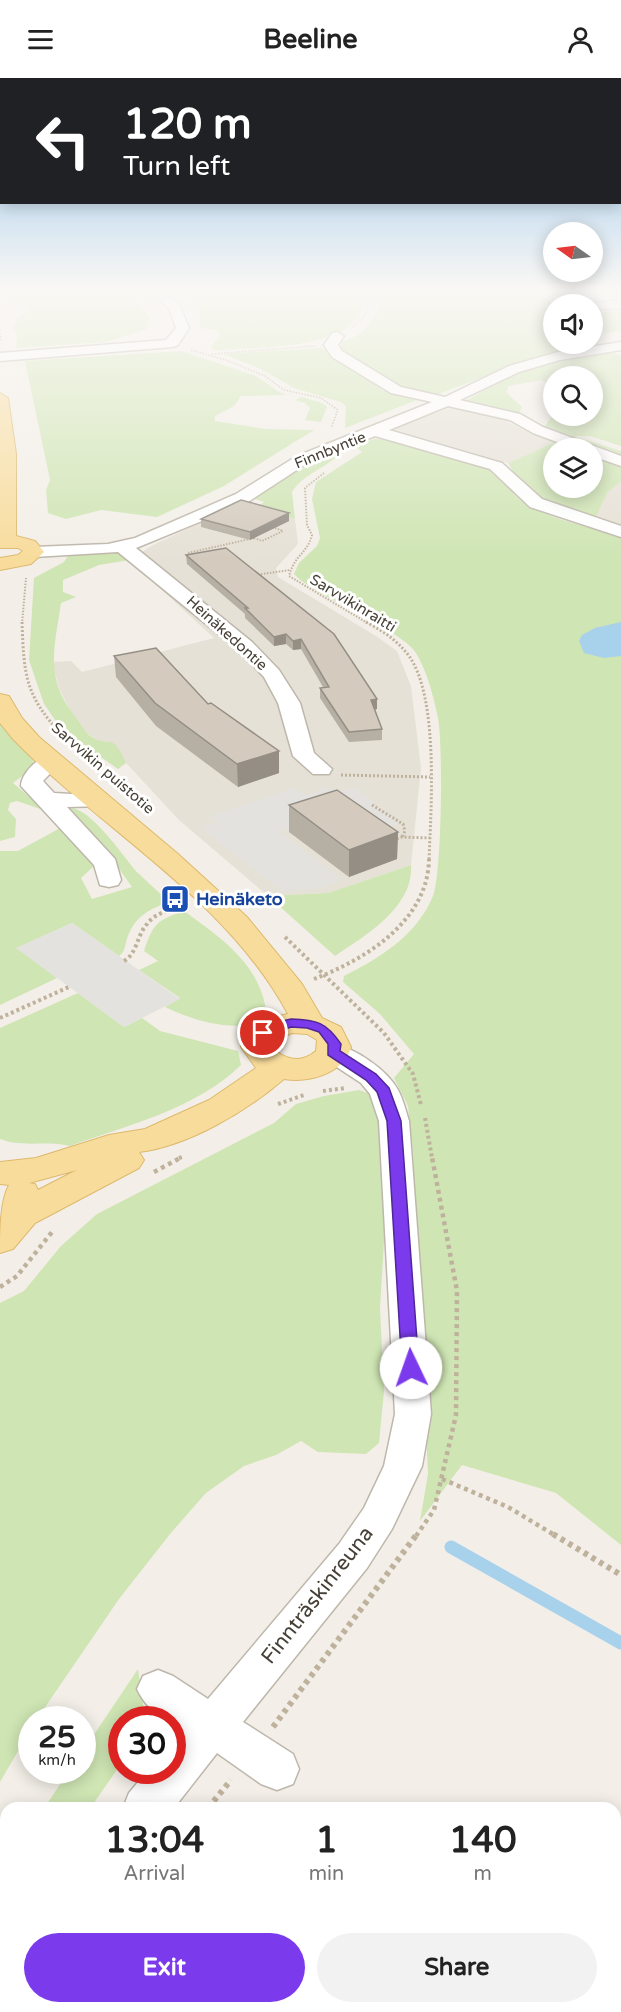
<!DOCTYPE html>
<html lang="en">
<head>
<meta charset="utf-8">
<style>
  :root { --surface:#fff; --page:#f2f2f2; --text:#222; --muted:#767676; --accent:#7c3aed }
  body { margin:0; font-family:"Varela Round",sans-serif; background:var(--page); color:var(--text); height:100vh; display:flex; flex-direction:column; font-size:22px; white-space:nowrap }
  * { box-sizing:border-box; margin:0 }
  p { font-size:20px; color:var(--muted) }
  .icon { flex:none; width:33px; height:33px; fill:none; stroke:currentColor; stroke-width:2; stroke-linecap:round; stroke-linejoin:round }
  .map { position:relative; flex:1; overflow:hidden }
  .sheet { position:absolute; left:0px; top:1724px; width:621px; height:212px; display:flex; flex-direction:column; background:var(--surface); border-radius:18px 18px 0 0; box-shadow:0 3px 15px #0003 }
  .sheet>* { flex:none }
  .guide { position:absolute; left:0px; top:0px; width:621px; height:126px; box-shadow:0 3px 15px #0003; background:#202124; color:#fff; overflow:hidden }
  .needle { width:39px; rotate:284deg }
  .buttons { position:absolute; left:543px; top:144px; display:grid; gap:12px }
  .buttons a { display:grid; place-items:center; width:60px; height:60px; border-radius:50%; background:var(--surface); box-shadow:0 3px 15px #0003; font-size:30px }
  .speed { position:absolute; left:18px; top:1628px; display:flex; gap:12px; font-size:30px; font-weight:700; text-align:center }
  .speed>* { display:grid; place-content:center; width:78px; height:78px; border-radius:50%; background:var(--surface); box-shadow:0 3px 15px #0003; line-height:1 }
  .speed small { font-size:15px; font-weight:400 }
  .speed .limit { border:9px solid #d22; background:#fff; color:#111 }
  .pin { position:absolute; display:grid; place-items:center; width:51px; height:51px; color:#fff; margin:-26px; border:3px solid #fff; border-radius:50%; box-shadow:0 2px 6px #0007 }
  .me { position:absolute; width:66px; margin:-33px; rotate:357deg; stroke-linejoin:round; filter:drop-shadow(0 0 4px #0008) }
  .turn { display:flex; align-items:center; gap:21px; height:126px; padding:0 24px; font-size:27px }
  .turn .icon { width:78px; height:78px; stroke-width:2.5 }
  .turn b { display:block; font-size:42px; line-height:51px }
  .eta { display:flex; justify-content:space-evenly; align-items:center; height:102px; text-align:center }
  .eta b { font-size:36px; font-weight:700; line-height:42px }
  .primary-button { display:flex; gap:12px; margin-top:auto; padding:12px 24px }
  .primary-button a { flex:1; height:69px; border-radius:36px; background:var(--accent); color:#fff; font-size:24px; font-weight:700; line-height:69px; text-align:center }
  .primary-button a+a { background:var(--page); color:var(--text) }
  header { display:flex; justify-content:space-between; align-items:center; height:78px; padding:0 24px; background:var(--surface); font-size:27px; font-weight:700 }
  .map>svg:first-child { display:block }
  .residential { fill:#e6e1d6 }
  .industrial { fill:#e2ded9 }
  .green { fill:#cfe5b3 }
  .parking { fill:#e4e2df }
  .water { fill:#a8d1ec }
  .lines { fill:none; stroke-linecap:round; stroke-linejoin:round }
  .stream { stroke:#a8d1ec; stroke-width:13 }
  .minor-casing { stroke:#beb7ab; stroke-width:3 }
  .major-casing { stroke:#ddb96c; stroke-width:2 }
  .path-far5 { stroke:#bfb29d; stroke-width:1.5; stroke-dasharray:1.5 1.5; stroke-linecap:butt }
  .path-far4 { stroke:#bfb29d; stroke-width:2; stroke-dasharray:1.5 1.5; stroke-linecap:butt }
  .path-far3 { stroke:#bfb29d; stroke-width:3; stroke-dasharray:2 2; stroke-linecap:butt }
  .path-far2 { stroke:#bfb29d; stroke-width:4; stroke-dasharray:3 3; stroke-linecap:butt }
  .path-far1 { stroke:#bfb29d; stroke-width:4.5; stroke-dasharray:4 4; stroke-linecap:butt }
  .path { stroke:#bfb29d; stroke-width:6; stroke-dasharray:4.5 4.5; stroke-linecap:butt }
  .minor { fill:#fff; fill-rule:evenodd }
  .major { fill:#f8dc9c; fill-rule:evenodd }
  .wall { fill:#b6afa3 }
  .shaded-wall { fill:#948e85 }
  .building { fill:#d4cbbe; stroke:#948e85; stroke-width:1.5 }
  .route { fill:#7c3aed; stroke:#51269a; stroke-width:1.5 }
  .labels { text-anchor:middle; stroke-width:6; stroke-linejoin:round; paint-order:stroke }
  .far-street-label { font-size:15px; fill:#464037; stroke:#fff }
  .transit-label { font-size:18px; font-weight:bold; fill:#164399; stroke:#fff; text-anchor:start }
  .near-street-label { font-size:21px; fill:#464037; stroke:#fff }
</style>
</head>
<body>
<header><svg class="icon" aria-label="menu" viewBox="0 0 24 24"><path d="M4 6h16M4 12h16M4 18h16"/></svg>Beeline<svg class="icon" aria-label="person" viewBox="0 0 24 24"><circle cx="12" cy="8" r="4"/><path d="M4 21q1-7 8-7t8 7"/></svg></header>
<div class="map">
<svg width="621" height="1934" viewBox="0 0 621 1934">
  <rect width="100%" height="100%" fill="#f3efe8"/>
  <path class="residential" d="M453 329 495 337 528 354 555 364 508 385 396 352V349Z
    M621 404V450L594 443 608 414Z
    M243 425 295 441 298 466 276 490 278 499 376 558 397 573 411 608 421 690 411 787 328 815 268 818 179 742 126 685 77 647 59 610 52 584 71 583 82 594 214 560 129 482 153 467Z"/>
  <path class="industrial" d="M545 211H621V215L554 219Z"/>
  <path class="green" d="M0 211H126L150 239 147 251 105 264 16 270 17 258 13 248 18 240 29 232 25 227 11 224Z
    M346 211 364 219C363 226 361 235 356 241 335 271 250 270 215 272L210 270 220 258 216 252 200 250 199 222 196 219Z
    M371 211H534L554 226V266L598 264 599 268 531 281 433 318 398 307 341 274V263C363 261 376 240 382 221Z
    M621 233V253L605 255 593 246V235Z
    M322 270 382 312 417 322 345 350 346 328 341 324 294 310 261 291 223 276Z
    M606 272 621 278V368L590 358H574L621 373V377L545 348 553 336 592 338V298H554L553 307 541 302 509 308 506 314 522 329 519 335 467 322 519 294Z
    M181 273 256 298 279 314 288 317 241 318 234 328 215 338V343L265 351 314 352 224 408 157 439 101 432 66 441 48 435 46 412 50 402 25 283Z
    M302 319 322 325 327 329 321 344 305 342 310 330 305 325 295 322Z
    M374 361C396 360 480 382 497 396 508 407 514 420 529 428 557 443 591 450 621 457V1467L556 1415 462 1387 420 1443 428 1396 413 1074 408 1028 394 1000 414 976 380 936 343 904 344 898C380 880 417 857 433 818 442 795 443 666 438 640 434 620 427 593 416 575 404 556 343 528 320 515 312 509 301 504 294 496L299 485 317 468 320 460 312 421 316 404 362 374 355 368Z
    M555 364 575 370H554V410H592L593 377 621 387V404L608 414 594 443C559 430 527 420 508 385Z
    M338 372 342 374C327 390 304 395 292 414L295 441 257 429 264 424 255 421C281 401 308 386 338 372Z
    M111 474 124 476 129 482 99 487 63 502V514L76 519 61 525C55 567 44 600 74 637 80 644 84 654 92 659 110 671 112 652 126 685L118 691 62 652 44 626 29 582 34 500 64 484 69 476Z
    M0 641 7 654 34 682 29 693 13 705 46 733 17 723 10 725 8 732 16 741 15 759 0 763Z
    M68 730C90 727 124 780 138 795 148 805 159 814 169 824 149 831 134 839 127 861 125 867 125 874 119 878L72 845 17 870 57 900 0 927V773H18L62 749 94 783V788L81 800 92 821 132 809 99 763 66 733Z
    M411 787C414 829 366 857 335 878L268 818 328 815Z
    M184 833C220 859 260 886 266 933L260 944C230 954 192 942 165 929L180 920 139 892 158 883 144 873C153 846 157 842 184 833Z
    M78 915 124 949 142 940 160 953 238 973 241 987C196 1031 128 1047 70 1068 47 1062 23 1070 0 1061V950Z
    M359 1012 370 1016 379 1034 386 1130 380 1230 384 1313 379 1365 366 1376 318 1374 301 1363 276 1377 244 1388 206 1415 170 1456 119 1521 37 1641H32L31 1651 0 1704V1225L24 1213 61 1168 97 1136 274 1045 296 1026 324 1018Z
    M138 1591 145 1641H122L121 1686 91 1729 44 1730 70 1692H82L83 1673Z"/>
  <path class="parking" d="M294 710 307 717 323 710 345 713 356 710 375 724 372 726 400 746 385 751 339 733 280 754 341 802 317 811 281 813 202 750 218 745 210 738Z
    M72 845 119 878 180 921 124 949 16 870Z"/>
  <path class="water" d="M621 544V578L604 580 584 575 579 563 582 557 595 550Z"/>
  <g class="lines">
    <path class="stream" d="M451 1469 621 1565"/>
    <g class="minor-casing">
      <path id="minor" d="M534 211H547L566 226 554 227Z
        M166 218 179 226 189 250 178 267 173 269 0 283V275L166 262 176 250 169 231 160 222Z
        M621 222V230L592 232V226H587Z
        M337 254 344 258 338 267 342 273 401 309 445 319 509 288 558 274 621 264V272L560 282 519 294 460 322 520 336 543 349 621 378V388L592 378V370H573L533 355 510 342 448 328 389 352 502 385 542 421 621 448V459L530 429 490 391 375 358 309 384 248 424 136 470 252 564 279 592 300 625 314 675 332 691 329 696H313L293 678 278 625 264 599 238 572 118 474 34 479 25 474 34 469 108 466 135 460 236 416 297 378 432 324 391 315 332 279 324 267 332 255Z
        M51 676 59 678 62 683 43 703 54 715 105 718 109 723 105 728 67 729 115 781 121 802 118 807 109 809 100 807 94 787 21 708C21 695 39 679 51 676Z
        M333 965C355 971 387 991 398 1012 403 1021 406 1033 409 1043L431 1336 422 1388 392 1451 367 1490 243 1644 293 1676 299 1691 293 1706 277 1712 261 1706 217 1675 174 1730H123L129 1715 148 1692H172V1663L183 1652 172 1645V1641C157 1641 143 1624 137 1611L143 1598 158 1592 173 1598 208 1621 339 1466 364 1430 384 1388 395 1336 379 1043 370 1016 361 1005 323 980 319 974 323 968Z
        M6 1906V1929H34L32 1934H0V1908Z"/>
    </g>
    <g class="major-casing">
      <path id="major" d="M0 315 8 320 16 376V458L35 463 44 474 31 486 0 492V480L18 477 23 473 18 470H0Z
        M0 616 9 618 22 640 39 659 178 776 247 839 302 906 322 940 341 949 351 969C343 996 309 1005 284 1001 247 1033 188 1068 139 1074L144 1082 139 1090 35 1145 13 1171 0 1175C0 1155 0 1123 9 1107L0 1106V1084L36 1080 109 1057 145 1051 209 1022 256 990 241 969C246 945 266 941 288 936 225 819 102 753 12 660L0 645ZM292 955 307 956 317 962 316 973C303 984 289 983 276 973L275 963ZM77 1092 38 1112 35 1106 29 1105Z"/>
    </g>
    <path class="path-far5" d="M140 211 148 223
      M353 249 365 237 370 222 359 211
      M0 252 1 263
      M191 272 226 282 265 298 284 312 321 320 338 332 331 350
      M212 276 315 268"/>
    <path class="path-far4" d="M324 395 305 410 307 447 312 457C307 476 295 476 289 498L369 546
      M254 460 262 463 283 453 275 450
      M188 475 254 460 251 459
      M255 497 290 492
      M22 546 26 500"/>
    <path class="path-far3" d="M22 544C24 598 25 617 62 657
      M366 544C383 553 397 562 409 578 439 620 431 730 429 782
      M77 669 151 732
      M341 697 430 699
      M372 727 403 746 405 753 402 759
      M393 762 402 759 430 760"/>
    <path class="path-far2" d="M285 859 384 955 413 996 421 1027
      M124 883C137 876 137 857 147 846 155 835 170 832 182 827
      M314 901C366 881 428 843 429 781
      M0 940 71 908
      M323 1013 346 1010
      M278 1026 304 1017
      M425 1040 432 1080
      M179 1080 182 1079"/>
    <path class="path-far1" d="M154 1094 182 1079
      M0 1209 17 1198 52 1154
      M442 1401 508 1429 556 1458
      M416 1458 434 1432 456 1337 457 1213 432 1079"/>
    <path class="path" d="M553 1456 621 1497
      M273 1649 417 1456
      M208 1730 231 1702
      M60 1934 62 1929"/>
    <use href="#minor" class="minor"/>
    <use href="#major" class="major"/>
  </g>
  <path class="wall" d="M218 211H288L219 214Z
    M289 435V443L250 462 201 449V441Z
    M226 470 377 621V631L375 632 382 651V662L349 664 320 620V610L323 609 301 571 293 572 286 566 274 568 245 540V536L187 486 186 477Z
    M114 578 208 626 279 673V695L238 709 156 648 116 599Z
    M289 727 398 754 397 781 349 799 289 754Z"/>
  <path class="shaded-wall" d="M289 435V443L250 462V454Z
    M286 556V566L274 568V559Z
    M301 561V571L293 572V563Z
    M377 621V631L370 632 371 622Z
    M279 673V695L238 709 237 686Z
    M398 754 397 781 349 799V772Z"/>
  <path class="building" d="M241 422 289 435 250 454 201 441Z
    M226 470 334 556 377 621 371 622 382 651 349 654 320 610 329 609 301 561 293 563 286 556 274 559 245 530H248L186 477Z
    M156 570 208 626 211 625 279 673 237 686 155 625 114 578Z
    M337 712 398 754 349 772 289 727Z"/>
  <linearGradient id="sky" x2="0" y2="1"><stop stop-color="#8ec0ea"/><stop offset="0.44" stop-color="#faf8f5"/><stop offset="1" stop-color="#faf8f5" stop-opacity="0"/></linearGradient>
  <rect width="621" height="482" fill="url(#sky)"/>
  <path class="route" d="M291 941C317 942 326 944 341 966L340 973 376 996 389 1010 401 1043 419 1290 417 1294H405L402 1290 387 1043 377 1014 366 1002 328 977V966L319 954 307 950 291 949 263 959 256 955 265 947Z"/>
  <defs>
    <g id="bus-square" transform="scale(1.5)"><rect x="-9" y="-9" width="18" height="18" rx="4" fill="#1a4fb4" stroke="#fff"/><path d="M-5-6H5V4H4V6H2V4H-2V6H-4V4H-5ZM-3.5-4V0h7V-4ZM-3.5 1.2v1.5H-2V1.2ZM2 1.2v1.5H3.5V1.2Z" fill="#fff"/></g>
  </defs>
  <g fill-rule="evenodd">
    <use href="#bus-square" x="175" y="821"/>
  </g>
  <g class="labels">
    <g class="far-street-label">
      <text transform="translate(330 372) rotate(-22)" y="5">Finnbyntie</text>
      <text transform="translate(353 525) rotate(31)" y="5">Sarvvikinraitti</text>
      <text transform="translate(227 555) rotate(42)" y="5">Heinäkedontie</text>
      <text transform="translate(103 690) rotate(41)" y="5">Sarvvikin puistotie</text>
    </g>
    <g class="transit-label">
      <text x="196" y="827">Heinäketo</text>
    </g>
    <g class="near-street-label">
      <text transform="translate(317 1517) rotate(-52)" y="7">Finnträskinreuna</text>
    </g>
  </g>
</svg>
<div class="buttons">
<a><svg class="needle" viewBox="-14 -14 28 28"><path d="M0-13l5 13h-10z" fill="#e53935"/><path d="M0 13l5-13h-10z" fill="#767676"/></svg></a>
<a><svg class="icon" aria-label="sound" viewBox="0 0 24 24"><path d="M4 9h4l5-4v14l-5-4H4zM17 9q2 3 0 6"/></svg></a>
<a><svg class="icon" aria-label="search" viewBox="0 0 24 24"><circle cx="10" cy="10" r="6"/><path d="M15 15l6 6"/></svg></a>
<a><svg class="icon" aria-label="layers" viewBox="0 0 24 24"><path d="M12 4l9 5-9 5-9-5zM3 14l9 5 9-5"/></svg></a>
</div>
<div class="speed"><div>25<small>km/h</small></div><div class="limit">30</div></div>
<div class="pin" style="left:263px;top:955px;background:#d93025"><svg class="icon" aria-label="arrive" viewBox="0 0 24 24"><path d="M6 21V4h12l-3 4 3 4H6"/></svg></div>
<svg class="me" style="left:411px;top:1290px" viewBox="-20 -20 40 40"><circle r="19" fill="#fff"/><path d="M0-13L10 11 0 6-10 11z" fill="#7c3aed"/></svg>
<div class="guide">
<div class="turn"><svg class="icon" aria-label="left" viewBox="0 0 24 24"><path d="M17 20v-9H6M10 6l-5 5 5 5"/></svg><div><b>120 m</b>Turn left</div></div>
</div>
<section class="sheet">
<div class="eta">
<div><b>13:04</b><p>Arrival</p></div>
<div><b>1</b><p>min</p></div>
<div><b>140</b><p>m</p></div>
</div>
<div class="primary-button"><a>Exit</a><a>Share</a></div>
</section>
</div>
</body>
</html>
